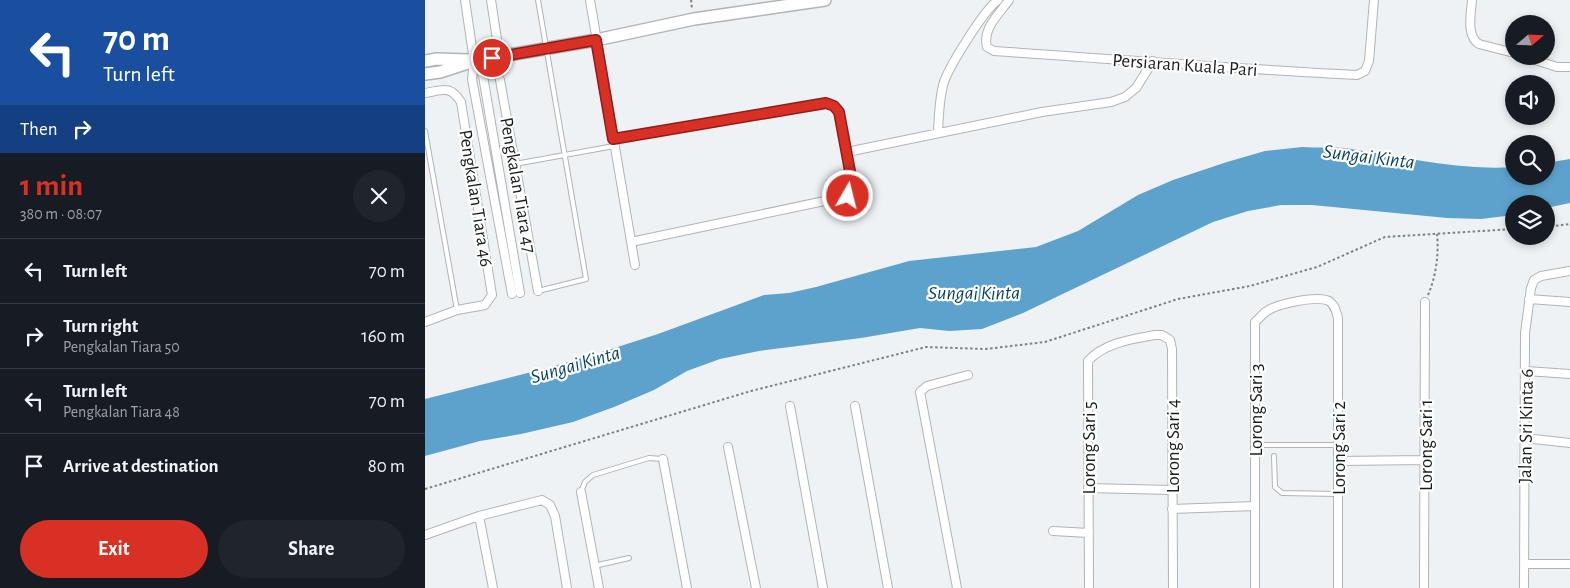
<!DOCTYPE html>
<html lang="en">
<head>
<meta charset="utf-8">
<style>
  :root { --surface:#171b24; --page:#20242c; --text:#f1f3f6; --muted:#9ea1a6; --line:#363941; --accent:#d93025 }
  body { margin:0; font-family:"Alegreya Sans",sans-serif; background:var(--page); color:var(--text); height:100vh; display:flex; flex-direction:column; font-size:19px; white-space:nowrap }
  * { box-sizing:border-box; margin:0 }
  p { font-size:16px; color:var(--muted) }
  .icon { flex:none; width:28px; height:28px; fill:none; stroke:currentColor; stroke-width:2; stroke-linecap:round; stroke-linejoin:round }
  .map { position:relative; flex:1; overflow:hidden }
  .sheet { display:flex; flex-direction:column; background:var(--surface); width:425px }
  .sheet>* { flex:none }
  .banner { background:#1a4fa0; color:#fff; overflow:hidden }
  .needle { width:32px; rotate:71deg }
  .fabs { position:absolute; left:1080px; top:15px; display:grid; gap:10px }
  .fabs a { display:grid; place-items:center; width:50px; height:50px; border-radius:50%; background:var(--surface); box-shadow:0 2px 8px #0003; font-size:25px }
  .pin { position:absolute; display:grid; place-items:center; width:42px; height:42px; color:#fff; margin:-21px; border:2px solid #fff; border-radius:50%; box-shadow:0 1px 5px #0007 }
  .me { position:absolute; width:55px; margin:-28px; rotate:8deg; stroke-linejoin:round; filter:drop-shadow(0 0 4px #0008) }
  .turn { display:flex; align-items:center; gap:18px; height:105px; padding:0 20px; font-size:22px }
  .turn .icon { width:65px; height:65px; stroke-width:2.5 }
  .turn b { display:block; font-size:35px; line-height:42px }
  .then { display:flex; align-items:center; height:48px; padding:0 20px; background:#0003; gap:10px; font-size:19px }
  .round { display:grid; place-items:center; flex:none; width:52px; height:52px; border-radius:26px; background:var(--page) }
  .headline { display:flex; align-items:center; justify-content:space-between; height:85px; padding:0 20px }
  h1 { font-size:30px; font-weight:600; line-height:38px; color:var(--accent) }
  .primary-button { display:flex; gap:10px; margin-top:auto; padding:10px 20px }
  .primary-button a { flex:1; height:58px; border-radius:30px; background:var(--accent); color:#fff; font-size:20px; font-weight:600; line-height:58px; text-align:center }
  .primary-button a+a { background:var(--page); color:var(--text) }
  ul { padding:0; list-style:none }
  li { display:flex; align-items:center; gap:15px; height:65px; padding:0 20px; border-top:1px solid var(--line) }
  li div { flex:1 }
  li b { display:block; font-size:19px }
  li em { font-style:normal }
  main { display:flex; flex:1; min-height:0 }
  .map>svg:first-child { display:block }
  .water { fill:#5da2cd }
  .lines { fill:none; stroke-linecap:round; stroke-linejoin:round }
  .lane-casing { stroke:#b1b4b6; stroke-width:6 }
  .street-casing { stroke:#b1b4b6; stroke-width:10 }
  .secondary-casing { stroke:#b1b4b6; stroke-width:14 }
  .path { stroke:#7e8182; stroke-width:2; stroke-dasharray:2.5 2.5; stroke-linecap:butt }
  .lane { stroke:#fff; stroke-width:4 }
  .street { stroke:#fff; stroke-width:8 }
  .secondary { stroke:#fff; stroke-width:11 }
  .route-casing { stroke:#8d1f18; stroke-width:12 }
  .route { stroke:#d93025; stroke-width:9 }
  .labels { text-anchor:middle; stroke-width:4.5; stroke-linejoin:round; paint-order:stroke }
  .street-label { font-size:19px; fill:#1a1c1c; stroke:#fff }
  .water-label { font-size:20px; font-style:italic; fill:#033f5c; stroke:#fff }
</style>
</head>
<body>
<main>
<section class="sheet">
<div class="banner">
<div class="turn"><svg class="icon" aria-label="left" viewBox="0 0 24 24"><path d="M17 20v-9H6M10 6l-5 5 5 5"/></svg><div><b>70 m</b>Turn left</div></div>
<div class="then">Then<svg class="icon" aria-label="right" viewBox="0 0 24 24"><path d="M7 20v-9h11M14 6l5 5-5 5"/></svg></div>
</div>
<div class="headline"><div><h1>1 min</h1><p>380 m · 08:07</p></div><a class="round"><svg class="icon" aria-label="close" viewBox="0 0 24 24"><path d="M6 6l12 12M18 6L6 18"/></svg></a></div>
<ul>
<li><svg class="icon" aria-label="left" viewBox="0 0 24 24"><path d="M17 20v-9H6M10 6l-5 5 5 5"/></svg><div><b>Turn left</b></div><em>70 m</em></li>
<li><svg class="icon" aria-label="right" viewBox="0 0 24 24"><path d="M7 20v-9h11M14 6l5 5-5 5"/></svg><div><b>Turn right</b><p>Pengkalan Tiara 50</p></div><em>160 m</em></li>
<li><svg class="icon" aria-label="left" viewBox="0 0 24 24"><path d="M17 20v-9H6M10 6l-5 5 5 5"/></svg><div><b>Turn left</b><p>Pengkalan Tiara 48</p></div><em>70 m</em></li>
<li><svg class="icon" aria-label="arrive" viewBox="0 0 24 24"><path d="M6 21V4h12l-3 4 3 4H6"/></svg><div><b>Arrive at destination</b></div><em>80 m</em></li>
</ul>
<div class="primary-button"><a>Exit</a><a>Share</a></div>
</section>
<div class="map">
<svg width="1145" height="588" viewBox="0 0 1145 588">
  <rect width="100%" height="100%" fill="#eef2f4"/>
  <path class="water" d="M877 147C891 148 906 147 920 148 976 156 1031 171 1089 167V176H1121V163L1145 159V203L1121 208V204H1089V215L1056 219 1022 218 887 205H856L823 211 788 222 598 313 557 329 524 331 495 328 436 338 334 351 295 359 262 371 229 390 189 407 148 422 96 434 55 441 0 456V399L126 367 180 351 233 334 339 295 364 293 391 287 484 261 611 247 653 231 713 195 748 180 802 162 840 151Z"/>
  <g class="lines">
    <g class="lane-casing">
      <path id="lane" d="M0 131 32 310
        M90 164 189 146
        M113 291 161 279 113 0
        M830 445H913
        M849 456 850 487 857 493 913 494
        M156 492 160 482 168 475 224 458 238 459
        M169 566 204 558"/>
    </g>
    <g class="street-casing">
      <path id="street" d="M40 0 49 61 47 79 87 294
        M66 0 73 46
        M165 0 210 265
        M584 0C574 14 557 29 562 47L569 51C690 59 811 69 932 75L940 71 944 61 949 0
        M1047 0C1046 14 1041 36 1054 44L1089 53
        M1098 56 1132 67H1145
        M49 61 58 76 95 293
        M75 80 113 291
        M0 93C18 90 25 85 36 102L67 295 60 305 32 310 0 322
        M513 132C514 116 514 98 519 82 525 65 559 10 573 0
        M188 139 401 103 409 106 414 112 427 182V191L423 196 206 242
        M422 152 617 112 686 102 700 97 711 88 728 61
        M1104 299 1145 302
        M1101 371 1145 374
        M365 406 398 588
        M430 406 463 588
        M1100 438 1145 443
        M303 447 331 588
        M238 459 262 588
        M913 461 1000 460
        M663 488 747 490
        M156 492 174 588
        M747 509 830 506
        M54 516 68 588
        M628 531 664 533
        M0 535 54 516 117 500 125 505 130 516 142 588
        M1099 564H1145
        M532 588 495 392 502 386 543 375
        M664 588 663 361C679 343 707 339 730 335H737L745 340 747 349 748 588
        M830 588V322C834 319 837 314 842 311 852 304 892 295 904 301 910 305 911 311 913 318V588
        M999 588 1000 302
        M1099 588 1100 333 1106 288 1109 280 1116 276 1145 271"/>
    </g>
    <g class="secondary-casing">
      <path id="secondary" d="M0 61 12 59 43 60
        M0 74 15 72 49 61 171 40 269 19 400 0"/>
    </g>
    <path class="path" d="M266 0 267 9
      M1121 227 1145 224
      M1003 295C1011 276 1014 255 1012 234
      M0 489 326 391 501 347 561 349 620 342 753 299 825 286 892 267 960 237 1089 229"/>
    <use href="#lane" class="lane"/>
    <use href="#street" class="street"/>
    <use href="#secondary" class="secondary"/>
  </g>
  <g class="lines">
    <g class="route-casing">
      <path id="route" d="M67 58 171 40 188 139 401 103 409 106 414 112 427 182V191L423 196"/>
    </g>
    <use href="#route" class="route"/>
  </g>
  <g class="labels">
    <g class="street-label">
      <text transform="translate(760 64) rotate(4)" y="7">Persiaran Kuala Pari</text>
      <text transform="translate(94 185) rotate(80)" y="7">Pengkalan Tiara 47</text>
      <text transform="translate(52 198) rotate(81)" y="7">Pengkalan Tiara 46</text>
      <text transform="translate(830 410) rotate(-90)" y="7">Lorong Sari 3</text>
      <text transform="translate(1100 426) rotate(-89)" y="7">Jalan Sri Kinta 6</text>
      <text transform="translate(1000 445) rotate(-90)" y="7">Lorong Sari 1</text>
      <text transform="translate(747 446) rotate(-90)" y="7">Lorong Sari 4</text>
      <text transform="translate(663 448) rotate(-90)" y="7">Lorong Sari 5</text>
      <text transform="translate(913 448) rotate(-90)" y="7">Lorong Sari 2</text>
    </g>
    <g class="water-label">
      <text transform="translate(944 156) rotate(7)" y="7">Sungai Kinta</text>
      <text x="549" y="299">Sungai Kinta</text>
      <text transform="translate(150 364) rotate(-16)" y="7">Sungai Kinta</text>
    </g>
  </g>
</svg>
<div class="fabs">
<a><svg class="needle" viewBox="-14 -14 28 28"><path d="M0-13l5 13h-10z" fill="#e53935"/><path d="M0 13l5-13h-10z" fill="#9ea1a6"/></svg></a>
<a><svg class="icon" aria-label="sound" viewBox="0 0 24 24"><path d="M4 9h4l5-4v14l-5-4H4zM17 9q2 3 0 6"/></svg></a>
<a><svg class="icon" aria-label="search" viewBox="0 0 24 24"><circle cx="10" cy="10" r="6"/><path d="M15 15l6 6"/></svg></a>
<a><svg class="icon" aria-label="layers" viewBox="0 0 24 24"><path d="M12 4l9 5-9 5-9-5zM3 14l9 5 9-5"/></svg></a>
</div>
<div class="pin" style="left:67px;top:58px;background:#d93025"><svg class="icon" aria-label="arrive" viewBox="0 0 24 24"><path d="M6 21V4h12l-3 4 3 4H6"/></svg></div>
<svg class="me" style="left:423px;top:196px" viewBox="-20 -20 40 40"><circle r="17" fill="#d93025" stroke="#fff" stroke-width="3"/><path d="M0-11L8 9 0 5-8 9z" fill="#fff"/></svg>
</div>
</main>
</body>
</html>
